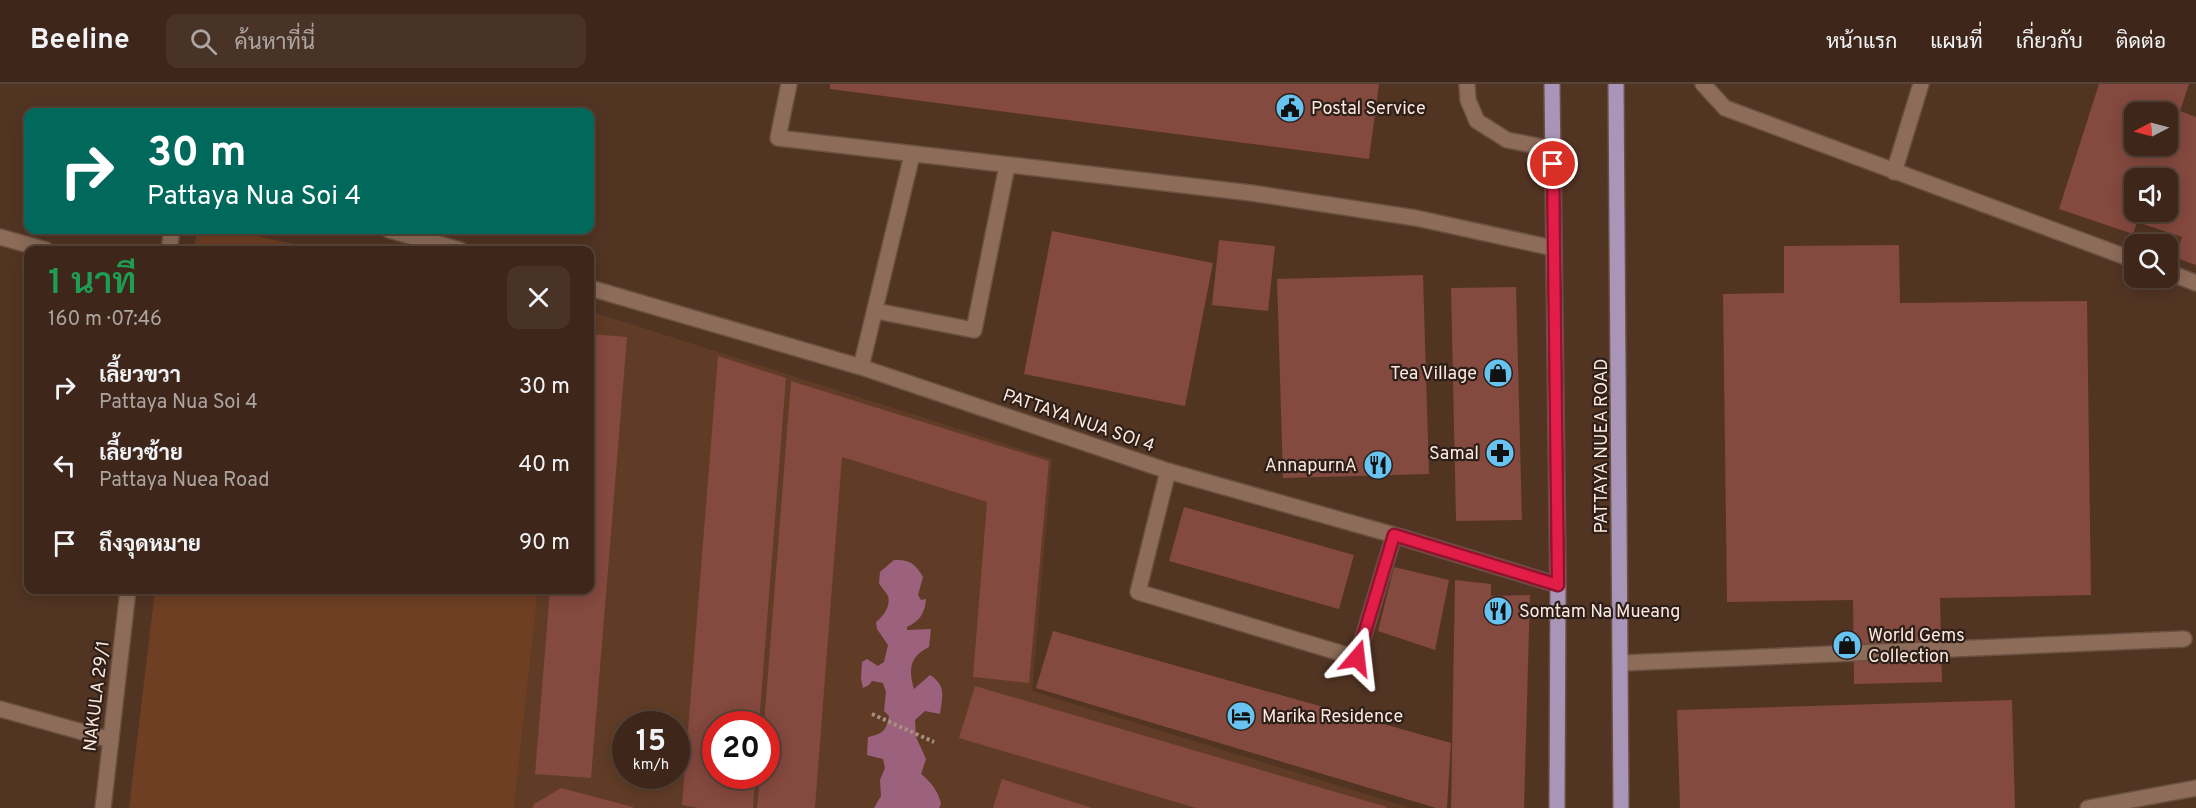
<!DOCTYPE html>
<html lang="th">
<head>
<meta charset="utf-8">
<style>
  :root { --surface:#3e271a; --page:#493327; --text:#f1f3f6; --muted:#ada5a2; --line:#574439 }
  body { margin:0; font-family:Overpass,Sarabun,sans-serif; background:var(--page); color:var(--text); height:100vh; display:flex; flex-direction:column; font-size:22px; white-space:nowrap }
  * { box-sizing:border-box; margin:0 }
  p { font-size:20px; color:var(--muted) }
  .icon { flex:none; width:33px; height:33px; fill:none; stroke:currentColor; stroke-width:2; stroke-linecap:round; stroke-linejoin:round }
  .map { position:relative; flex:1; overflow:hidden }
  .side { position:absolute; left:24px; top:162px; width:570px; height:348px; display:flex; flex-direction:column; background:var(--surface); border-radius:12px; box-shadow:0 3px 15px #0003,0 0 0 2px var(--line) }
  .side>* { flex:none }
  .banner { position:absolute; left:24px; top:24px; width:570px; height:126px; border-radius:12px; box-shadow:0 3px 15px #0003,0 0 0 2px var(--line); background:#00695c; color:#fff; overflow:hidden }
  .needle { width:39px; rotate:264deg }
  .fabs { position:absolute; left:2124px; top:18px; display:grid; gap:12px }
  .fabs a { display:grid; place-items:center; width:54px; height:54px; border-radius:12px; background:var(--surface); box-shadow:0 3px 15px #0003,0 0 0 2px var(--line); font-size:30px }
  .speed { position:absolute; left:612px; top:627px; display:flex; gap:12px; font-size:30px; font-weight:700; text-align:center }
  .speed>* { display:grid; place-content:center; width:78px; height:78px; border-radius:50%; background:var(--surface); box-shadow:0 3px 15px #0003,0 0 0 2px var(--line); line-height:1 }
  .speed small { font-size:15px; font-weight:400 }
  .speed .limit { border:9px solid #d22; background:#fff; color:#111 }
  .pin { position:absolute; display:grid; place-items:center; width:51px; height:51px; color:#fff; margin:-26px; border:3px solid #fff; border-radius:50%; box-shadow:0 2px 6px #0007 }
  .me { position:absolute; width:66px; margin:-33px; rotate:17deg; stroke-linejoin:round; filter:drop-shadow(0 0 4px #0008) }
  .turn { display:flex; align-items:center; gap:21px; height:126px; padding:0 24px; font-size:27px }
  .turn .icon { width:78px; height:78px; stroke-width:2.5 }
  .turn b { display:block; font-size:42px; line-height:51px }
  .round { display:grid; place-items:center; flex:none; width:63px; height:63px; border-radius:12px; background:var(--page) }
  .summary { display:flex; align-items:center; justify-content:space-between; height:102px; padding:0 24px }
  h1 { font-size:36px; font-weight:600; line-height:45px; color:#1e9e55 }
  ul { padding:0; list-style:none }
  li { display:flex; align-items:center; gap:18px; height:78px; padding:0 24px }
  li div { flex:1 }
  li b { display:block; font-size:22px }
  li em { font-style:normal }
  header { display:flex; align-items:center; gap:36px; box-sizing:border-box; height:84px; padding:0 30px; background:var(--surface); border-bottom:2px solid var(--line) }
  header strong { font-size:28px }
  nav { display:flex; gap:33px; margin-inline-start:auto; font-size:21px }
  .search { width:420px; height:54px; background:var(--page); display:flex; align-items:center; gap:15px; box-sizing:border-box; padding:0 21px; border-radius:12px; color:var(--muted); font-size:22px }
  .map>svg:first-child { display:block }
  .built { fill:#603c26; fill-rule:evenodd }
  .green { fill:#6e3f23 }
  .water { fill:#9c627d }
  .building { fill:#84493f; fill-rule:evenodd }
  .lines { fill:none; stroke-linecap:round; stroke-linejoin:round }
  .minor-casing { stroke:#6a5041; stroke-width:18 }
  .major-casing { stroke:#6a5041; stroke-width:18 }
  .path { stroke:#a89082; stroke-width:4; stroke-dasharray:3 3; stroke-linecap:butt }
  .minor { stroke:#8d6c59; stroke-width:15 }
  .major { stroke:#a895b8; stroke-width:15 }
  .route-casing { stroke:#92132f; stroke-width:15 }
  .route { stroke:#e11d48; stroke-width:10 }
  .labels { text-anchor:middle; stroke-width:4.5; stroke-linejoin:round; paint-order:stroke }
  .poi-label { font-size:18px; fill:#fce8de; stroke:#2e2018; text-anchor:start }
  .street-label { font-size:18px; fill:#fce8de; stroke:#2e2018 }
</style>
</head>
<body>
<header>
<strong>Beeline</strong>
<div class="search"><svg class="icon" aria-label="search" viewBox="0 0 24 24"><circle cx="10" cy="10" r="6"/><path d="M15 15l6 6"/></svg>ค้นหาที่นี่</div>
<nav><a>หน้าแรก</a><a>แผนที่</a><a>เกี่ยวกับ</a><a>ติดต่อ</a></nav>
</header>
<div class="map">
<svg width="2196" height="724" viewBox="0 0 2196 724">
  <rect width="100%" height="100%" fill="#523423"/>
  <path class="built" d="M590 227 1052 375 1032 607 1411 724H514L538 506H590ZM626 640H676V692H626ZM716 640H766V692H716Z"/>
  <path class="green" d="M197 146H228L323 166H194Z
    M155 506H538L514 724H129Z"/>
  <path class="water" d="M894 476C909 475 916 480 923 493L918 511 921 516 926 515C925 530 919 537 907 543V546L931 545 929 563C910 572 908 585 914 605L930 591C947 602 942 613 940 630L925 627 915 636 916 653 926 675 921 690C932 699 938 707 941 720L939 724H874L881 712 880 696 885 684 883 675 867 671 868 653C883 650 886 647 889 632L884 627 886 608 883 599 872 597 869 601 863 604 861 595 862 578 867 575 878 582 884 578 888 561 877 545 876 538C883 533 891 522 888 512 886 508 881 503 879 499L880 488Z"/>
  <path class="building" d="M830 0H1379L1369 75 830 5Z
    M2099 0H2189L2180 27 2196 33V181L2176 174 2182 153 2137 138 2133 150 2059 125ZM2134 28H2168V62H2134ZM2134 94H2168V128H2134Z
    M1052 147 1213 179 1185 322 1024 290Z
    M1219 156 1275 162 1268 227 1212 221Z
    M1899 161 1900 219 2087 217 2091 511 1940 514 1942 598 1854 600 1853 516 1727 518 1723 210 1784 209V162Z
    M1423 191 1429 390 1283 394 1277 195Z
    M1516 203 1522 436 1456 437 1451 204Z
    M590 250 627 253 591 694 535 690 550 506H590Z
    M718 272 786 294 759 640H716V692H755L753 724H699L682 721Z
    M791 297 1049 377 1029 599 973 593 987 418 842 373 815 724H757L760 692H766V640H764Z
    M1184 423 1354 471 1339 525 1169 477Z
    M1394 483 1449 496 1435 566 1378 547Z
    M1455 496 1491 500V512L1530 511 1524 724H1451Z
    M1053 547 1451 659 1447 724H1436L1036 604Z
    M975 602 1387 723 1386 724H1196L959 654Z
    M2012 616 2015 724H1680L1677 626Z
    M1002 695 1092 724H993Z
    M561 704 633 723V724H533L534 720Z"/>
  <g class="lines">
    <g class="minor-casing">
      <path id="minor" d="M789 0 778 54 1251 109 1416 134 1553 164
        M1467 0 1468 16 1477 37 1507 56 1553 65
        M1703 0 1725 24 2134 176
        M1894 88 1921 0
        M389 146 460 166
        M0 153 46 166
        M169 166 172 146
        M2168 188 2196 199
        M590 204 861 283 1168 387 1394 451 1558 501
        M876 227 974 246 1007 82
        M861 283 912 71
        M1168 387 1138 508 1357 574 1394 451
        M1622 579 2184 555
        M0 625 111 656
        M103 724 128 506
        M2088 724 2196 704"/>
    </g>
    <g class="major-casing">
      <path id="major" d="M1552 0 1558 501 1557 724
        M1616 0 1621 724"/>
    </g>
    <path class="path" d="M872 630 934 658"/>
    <use href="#minor" class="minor"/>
    <use href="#major" class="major"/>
  </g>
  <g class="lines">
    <g class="route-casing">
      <path id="route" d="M1357 574 1394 451 1558 501 1553 80"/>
    </g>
    <use href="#route" class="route"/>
  </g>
  <defs>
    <g id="civic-disc" transform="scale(1.5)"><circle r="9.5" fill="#67c4f0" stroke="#2e2018"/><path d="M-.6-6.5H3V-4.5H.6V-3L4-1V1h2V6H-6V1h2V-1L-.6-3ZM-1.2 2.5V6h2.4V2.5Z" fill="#111"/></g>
    <g id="shop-disc" transform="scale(1.5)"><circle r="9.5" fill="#67c4f0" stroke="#2e2018"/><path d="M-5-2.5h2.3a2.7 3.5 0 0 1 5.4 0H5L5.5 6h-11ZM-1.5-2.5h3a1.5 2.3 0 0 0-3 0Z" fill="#111"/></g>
    <g id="pharmacy-disc" transform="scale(1.5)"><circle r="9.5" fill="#67c4f0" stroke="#2e2018"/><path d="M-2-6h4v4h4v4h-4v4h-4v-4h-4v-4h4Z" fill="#111"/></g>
    <g id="restaurant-disc" transform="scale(1.5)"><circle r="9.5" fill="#67c4f0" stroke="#2e2018"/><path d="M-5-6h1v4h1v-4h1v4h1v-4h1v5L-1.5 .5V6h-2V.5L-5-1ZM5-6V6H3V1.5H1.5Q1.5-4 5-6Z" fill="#111"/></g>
    <g id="hotel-disc" transform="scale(1.5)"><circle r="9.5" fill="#67c4f0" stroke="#2e2018"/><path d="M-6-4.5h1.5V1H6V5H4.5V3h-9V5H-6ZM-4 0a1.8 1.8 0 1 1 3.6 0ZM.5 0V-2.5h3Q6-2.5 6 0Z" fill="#111"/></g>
  </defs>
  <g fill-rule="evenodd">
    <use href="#civic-disc" x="1290" y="24"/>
    <use href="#shop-disc" x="1498" y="289"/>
    <use href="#pharmacy-disc" x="1500" y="369"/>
    <use href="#restaurant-disc" x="1378" y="381"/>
    <use href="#restaurant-disc" x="1498" y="527"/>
    <use href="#shop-disc" x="1847" y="561"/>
    <use href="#hotel-disc" x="1241" y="632"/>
  </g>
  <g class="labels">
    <g class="poi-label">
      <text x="1311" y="30">Postal Service</text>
      <text x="1477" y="295" text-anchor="end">Tea Village</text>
      <text x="1479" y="375" text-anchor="end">Samal</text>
      <text x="1357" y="387" text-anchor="end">AnnapurnA</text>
      <text x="1519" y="533">Somtam Na Mueang</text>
      <text x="1868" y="557">World Gems<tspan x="1868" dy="21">Collection</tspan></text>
      <text x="1262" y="638">Marika Residence</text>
    </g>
    <g class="street-label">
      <text transform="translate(1079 336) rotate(19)" y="6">PATTAYA NUA SOI 4</text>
      <text transform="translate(1601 362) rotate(-90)" y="6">PATTAYA NUEA ROAD</text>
      <text transform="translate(96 612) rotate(-83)" y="6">NAKULA 29/1</text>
    </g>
  </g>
</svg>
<div class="fabs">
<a><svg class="needle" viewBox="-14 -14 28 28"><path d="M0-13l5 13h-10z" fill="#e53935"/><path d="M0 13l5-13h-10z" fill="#ada5a2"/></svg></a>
<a><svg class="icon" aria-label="sound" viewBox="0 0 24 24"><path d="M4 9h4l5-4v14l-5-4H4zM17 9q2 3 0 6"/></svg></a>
<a><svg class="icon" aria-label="search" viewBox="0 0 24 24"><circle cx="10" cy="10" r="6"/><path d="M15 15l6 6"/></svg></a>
</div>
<div class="speed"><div>15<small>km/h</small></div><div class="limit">20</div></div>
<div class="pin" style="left:1553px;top:80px;background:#d93025"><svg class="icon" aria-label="arrive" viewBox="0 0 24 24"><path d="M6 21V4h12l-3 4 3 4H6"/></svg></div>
<svg class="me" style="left:1357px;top:574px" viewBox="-20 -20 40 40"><path d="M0-17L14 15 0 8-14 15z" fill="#e11d48" stroke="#fff" stroke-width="4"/></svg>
<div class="banner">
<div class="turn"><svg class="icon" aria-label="right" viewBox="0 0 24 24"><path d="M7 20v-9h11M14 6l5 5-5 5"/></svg><div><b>30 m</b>Pattaya Nua Soi 4</div></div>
</div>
<section class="side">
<div class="summary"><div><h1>1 นาที</h1><p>160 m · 07:46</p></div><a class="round"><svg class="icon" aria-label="close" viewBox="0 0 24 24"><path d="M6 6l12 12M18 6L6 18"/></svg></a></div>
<ul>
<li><svg class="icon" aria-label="right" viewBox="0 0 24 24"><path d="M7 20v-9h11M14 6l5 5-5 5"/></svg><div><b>เลี้ยวขวา</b><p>Pattaya Nua Soi 4</p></div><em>30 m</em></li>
<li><svg class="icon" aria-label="left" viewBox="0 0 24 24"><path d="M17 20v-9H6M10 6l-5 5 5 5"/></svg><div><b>เลี้ยวซ้าย</b><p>Pattaya Nuea Road</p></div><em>40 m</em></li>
<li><svg class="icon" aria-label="arrive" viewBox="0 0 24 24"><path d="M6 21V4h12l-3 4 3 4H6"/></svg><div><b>ถึงจุดหมาย</b></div><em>90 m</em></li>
</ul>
</section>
</div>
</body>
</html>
